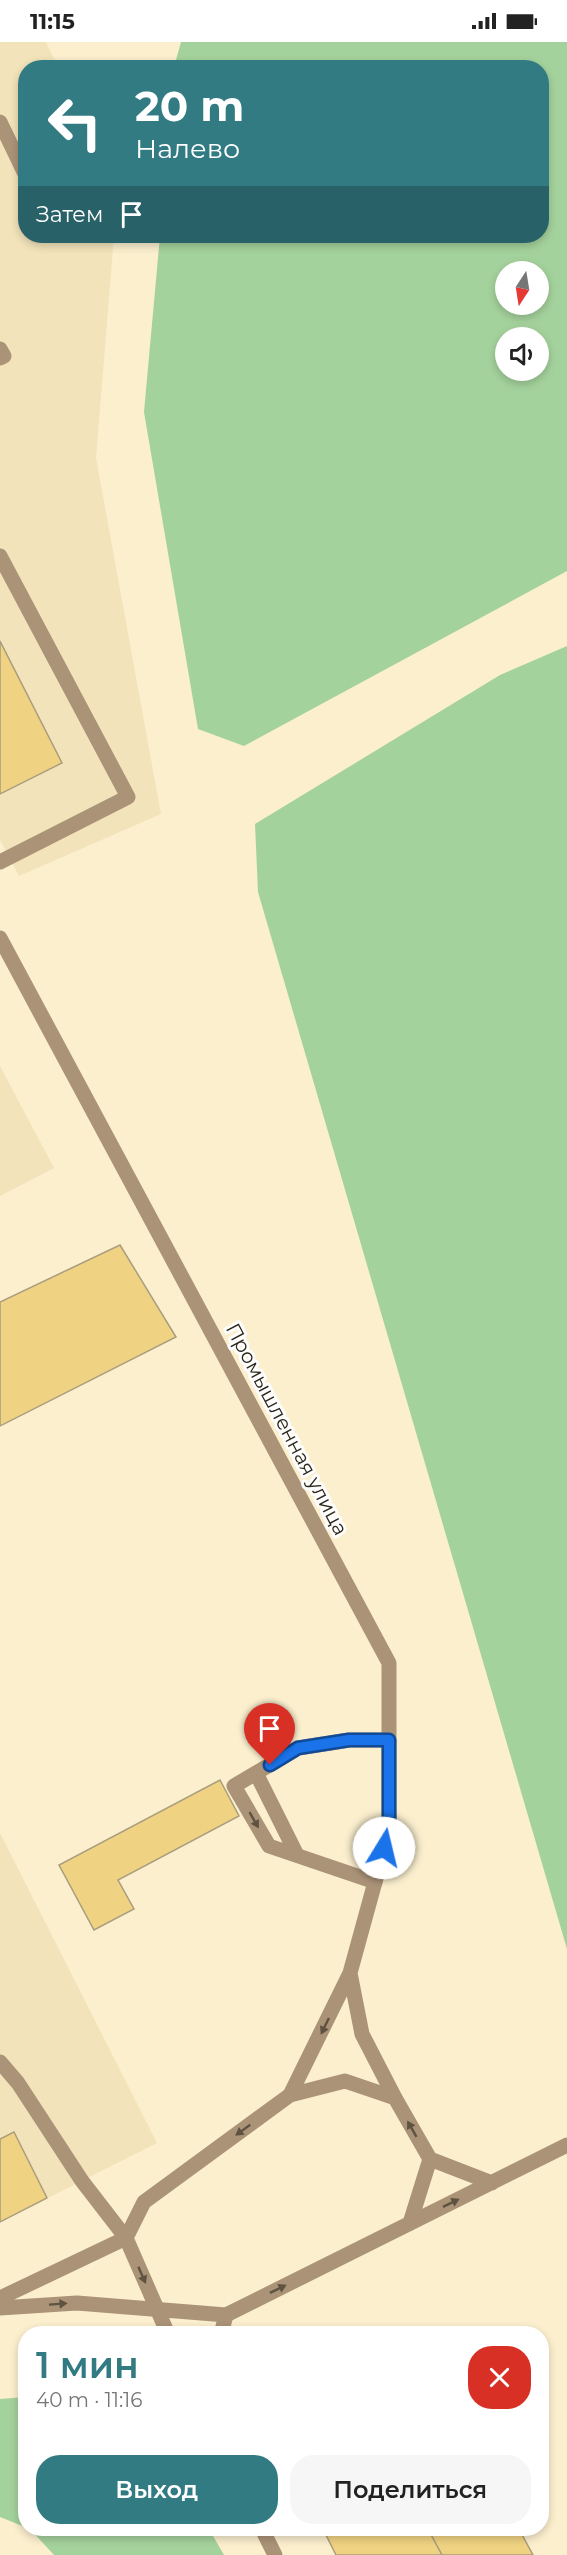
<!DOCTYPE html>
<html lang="ru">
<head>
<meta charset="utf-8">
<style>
  :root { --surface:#fff; --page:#f6f6f6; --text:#222; --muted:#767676; --accent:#337b83 }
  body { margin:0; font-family:Montserrat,sans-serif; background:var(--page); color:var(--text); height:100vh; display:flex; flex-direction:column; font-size:22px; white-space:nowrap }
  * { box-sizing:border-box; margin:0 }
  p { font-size:20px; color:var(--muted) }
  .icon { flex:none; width:33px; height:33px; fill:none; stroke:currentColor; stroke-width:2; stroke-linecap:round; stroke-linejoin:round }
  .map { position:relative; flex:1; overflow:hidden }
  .panel { position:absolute; left:18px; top:2284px; width:531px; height:210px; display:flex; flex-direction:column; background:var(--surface); border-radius:24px; box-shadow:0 3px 9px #0003 }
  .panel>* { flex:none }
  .banner { position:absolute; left:18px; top:18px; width:531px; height:183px; border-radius:24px; box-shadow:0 3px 9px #0003; background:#337b83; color:#fff; overflow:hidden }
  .needle { width:39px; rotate:192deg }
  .tools { position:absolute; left:495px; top:219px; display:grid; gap:12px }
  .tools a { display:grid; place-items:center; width:54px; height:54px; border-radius:50%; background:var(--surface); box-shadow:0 3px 9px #0003; font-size:30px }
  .pin { position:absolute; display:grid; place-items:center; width:51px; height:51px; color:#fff; margin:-62px -26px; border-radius:50% 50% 50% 0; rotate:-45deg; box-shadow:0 0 6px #0007 }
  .pin .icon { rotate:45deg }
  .me { position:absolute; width:66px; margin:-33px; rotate:9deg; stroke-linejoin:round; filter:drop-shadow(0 0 4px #0008) }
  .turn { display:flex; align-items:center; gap:21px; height:126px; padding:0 18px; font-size:27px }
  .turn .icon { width:78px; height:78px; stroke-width:2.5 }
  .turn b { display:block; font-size:42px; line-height:51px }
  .then { display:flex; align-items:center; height:57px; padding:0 18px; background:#0003; gap:12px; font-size:22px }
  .round { display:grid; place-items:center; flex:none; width:63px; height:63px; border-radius:24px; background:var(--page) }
  .head { display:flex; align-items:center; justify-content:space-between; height:102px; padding:0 18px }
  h1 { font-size:36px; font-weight:600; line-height:45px; color:var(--accent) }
  .button { display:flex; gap:12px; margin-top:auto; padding:12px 18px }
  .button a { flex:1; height:69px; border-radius:24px; background:var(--accent); color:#fff; font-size:24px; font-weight:600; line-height:69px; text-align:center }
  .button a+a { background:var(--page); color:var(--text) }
  .status { display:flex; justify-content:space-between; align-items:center; height:42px; padding:0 30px; background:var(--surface); direction:ltr }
  .status svg { height:16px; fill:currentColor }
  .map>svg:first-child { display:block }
  .built { fill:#f2e3ba }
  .green { fill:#a4d29c; fill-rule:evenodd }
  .building { fill:#f0d382; stroke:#a99d7e; stroke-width:1.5 }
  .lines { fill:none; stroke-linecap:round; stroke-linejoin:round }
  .service { stroke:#ab9378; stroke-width:15 }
  .minor { stroke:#ab9378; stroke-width:15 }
  .tertiary { stroke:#ab9378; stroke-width:15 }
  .oneway { fill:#5e5240 }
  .route-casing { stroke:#114b97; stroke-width:15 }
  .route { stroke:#1a73e8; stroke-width:10 }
  .labels { text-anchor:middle; stroke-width:6; stroke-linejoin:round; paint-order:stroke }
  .street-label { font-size:20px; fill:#2b261a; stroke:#fdfdfd }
</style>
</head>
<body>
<div class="status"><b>11:15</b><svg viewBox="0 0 49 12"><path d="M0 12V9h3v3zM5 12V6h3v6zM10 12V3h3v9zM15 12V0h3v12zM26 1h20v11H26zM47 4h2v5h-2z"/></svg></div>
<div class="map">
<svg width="567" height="2513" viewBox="0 0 567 2513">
  <rect width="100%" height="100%" fill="#fbefce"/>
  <path class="built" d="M0 0H46L58 25 26 26V194H114L96 416 161 772 19 834 0 798Z
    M0 1024 54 1126 0 1154Z
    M0 1791 157 2101 0 2180Z"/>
  <path class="green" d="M181 0H567V529L244 704 198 687 144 370 160 194H542V26L174 25ZM506 230H538V262H506ZM506 296H538V328H506Z
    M567 604V1907L258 850 255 782 500 633Z
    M25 2355H26L25 2485 0 2475V2357Z
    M30 2487H209L224 2513H54Z"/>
  <path class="building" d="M0 599 62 721 0 752Z
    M120 1203 176 1295 0 1384V1260Z
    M220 1738 239 1774 118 1838 134 1867 94 1888 59 1823Z
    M14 2090 47 2156 0 2180V2097Z
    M323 2487H428L442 2513H336Z
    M428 2487H519L533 2513H442Z"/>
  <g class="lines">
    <path class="service" d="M0 80 26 134
      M0 307 4 314 0 316
      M0 514 128 755 0 820
      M256 1731 297 1813
      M375 1840 269 1804 234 1744 298 1706 349 1698H389
      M0 2020 18 2041 82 2139 126 2196"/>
    <path class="minor" d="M0 896 389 1621V1789L350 1931 290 2053
      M350 1931 362 1992 395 2056
      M410 2181 430 2117
      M126 2196 168 2292
      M221 2292 226 2273
      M262 2487 275 2513"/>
    <path class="tertiary" d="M0 2256 126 2196 144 2160 290 2053 345 2039 395 2056 430 2117 492 2141
      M0 2266 77 2261 226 2273 567 2103"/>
  </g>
  <defs><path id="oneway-solid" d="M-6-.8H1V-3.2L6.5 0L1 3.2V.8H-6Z" transform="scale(1.5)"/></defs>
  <g class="oneway">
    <use href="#oneway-solid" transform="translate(254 1778) rotate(60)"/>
    <use href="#oneway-solid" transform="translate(325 1984) rotate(116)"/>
    <use href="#oneway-solid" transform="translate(412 2087) rotate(-120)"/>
    <use href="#oneway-solid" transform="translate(243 2088) rotate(144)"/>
    <use href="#oneway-solid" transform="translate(451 2161) rotate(-26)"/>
    <use href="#oneway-solid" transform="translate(142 2233) rotate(66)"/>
    <use href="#oneway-solid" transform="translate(278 2247) rotate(-26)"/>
    <use href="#oneway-solid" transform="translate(58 2262) rotate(-4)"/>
  </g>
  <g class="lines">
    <g class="route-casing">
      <path id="route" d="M270 1723 298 1706 349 1698H389V1789L384 1806"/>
    </g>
    <use href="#route" class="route"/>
  </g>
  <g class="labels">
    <g class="street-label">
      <text transform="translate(287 1387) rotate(62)" y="7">Промышленная улица</text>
    </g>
  </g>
</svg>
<div class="tools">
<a><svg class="needle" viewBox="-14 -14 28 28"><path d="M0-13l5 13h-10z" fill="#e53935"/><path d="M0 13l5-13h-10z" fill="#767676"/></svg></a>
<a><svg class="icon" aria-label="sound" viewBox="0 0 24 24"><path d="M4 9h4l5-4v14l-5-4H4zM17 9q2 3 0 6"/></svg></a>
</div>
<div class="pin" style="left:270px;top:1723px;background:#d93025"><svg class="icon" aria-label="arrive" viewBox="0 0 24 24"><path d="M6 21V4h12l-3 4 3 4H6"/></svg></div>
<svg class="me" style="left:384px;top:1806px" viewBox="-20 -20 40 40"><circle r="19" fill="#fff"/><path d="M0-13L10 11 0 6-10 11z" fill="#1a73e8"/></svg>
<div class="banner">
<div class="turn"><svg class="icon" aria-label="left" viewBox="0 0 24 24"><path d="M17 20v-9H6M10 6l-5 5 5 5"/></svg><div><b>20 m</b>Налево</div></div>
<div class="then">Затем<svg class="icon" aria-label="arrive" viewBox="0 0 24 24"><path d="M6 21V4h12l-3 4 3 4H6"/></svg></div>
</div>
<section class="panel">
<div class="head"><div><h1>1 мин</h1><p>40 m · 11:16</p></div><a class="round" style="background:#d93025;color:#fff"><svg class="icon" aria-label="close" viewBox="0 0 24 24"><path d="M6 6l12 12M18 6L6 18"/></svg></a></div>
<div class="button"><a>Выход</a><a>Поделиться</a></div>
</section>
</div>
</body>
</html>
